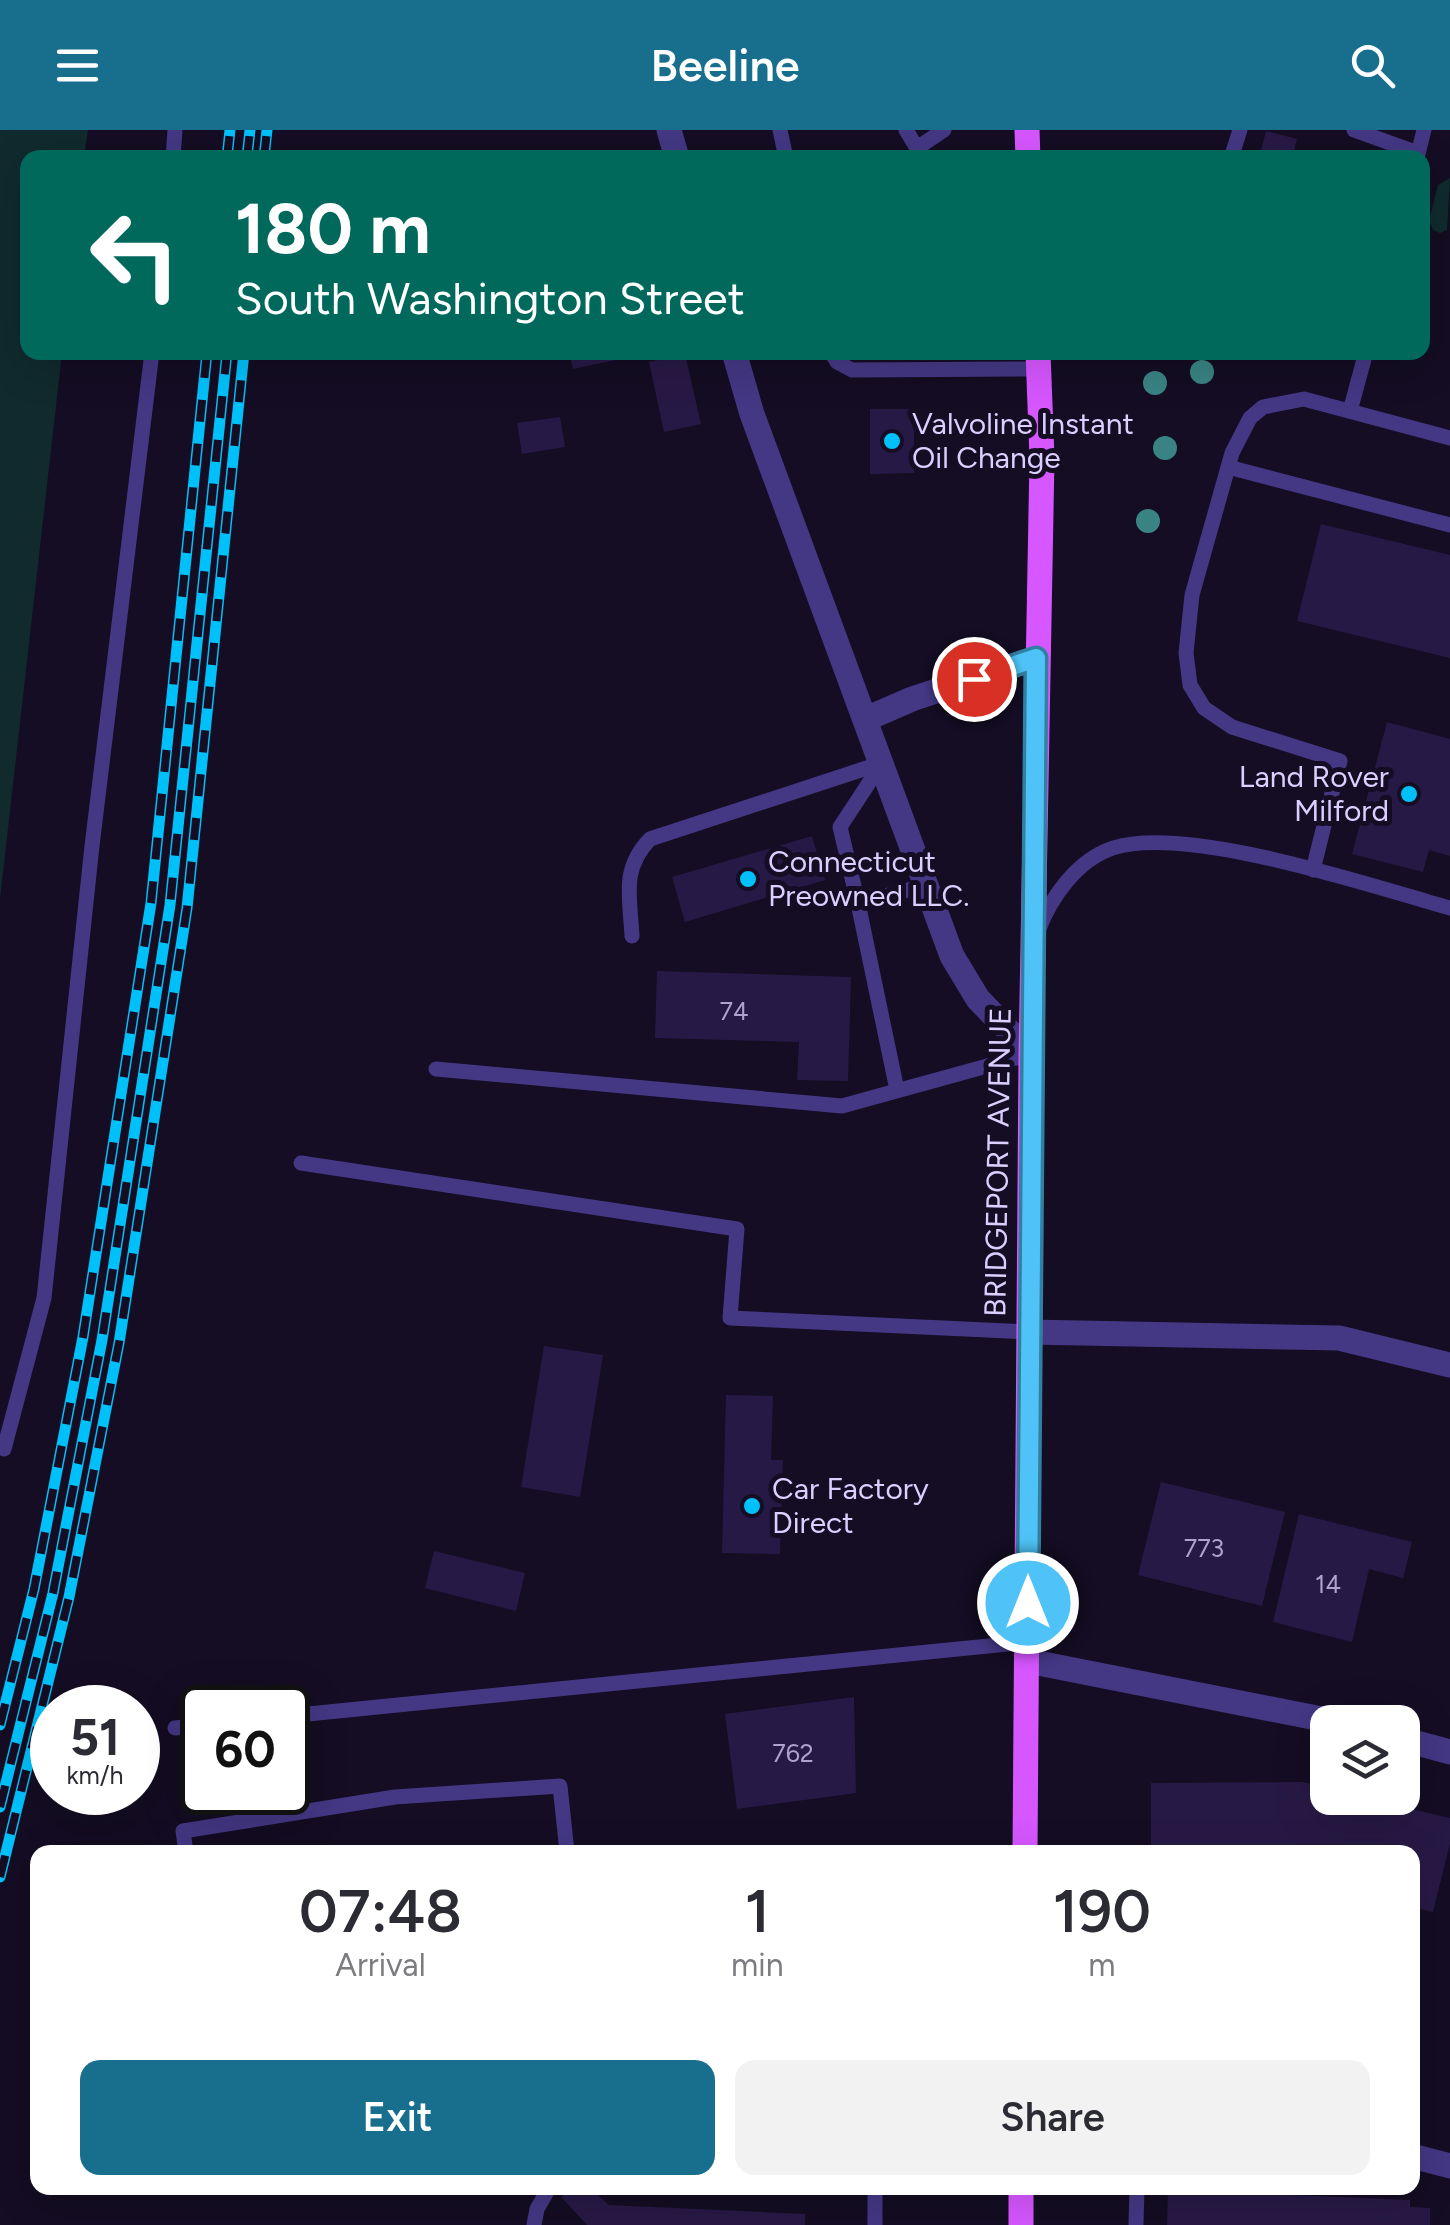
<!DOCTYPE html>
<html lang="en">
<head>
<meta charset="utf-8">
<style>
  :root { --surface:#fff; --page:#f2f2f3; --text:#2b2b33; --muted:#7c7c81; --accent:#186e8d }
  body { margin:0; font-family:Figtree,sans-serif; background:var(--page); color:var(--text); height:100vh; display:flex; flex-direction:column; font-size:38px; white-space:nowrap }
  * { box-sizing:border-box; margin:0 }
  p { font-size:32px; color:var(--muted) }
  .icon { flex:none; width:55px; height:55px; fill:none; stroke:currentColor; stroke-width:2; stroke-linecap:round; stroke-linejoin:round }
  .map { position:relative; flex:1; overflow:hidden }
  .sheet { position:absolute; left:30px; top:1715px; width:1390px; height:350px; display:flex; flex-direction:column; background:var(--surface); border-radius:20px; box-shadow:0 10px 40px #0002 }
  .sheet>* { flex:none }
  .guide { position:absolute; left:20px; top:20px; width:1410px; height:210px; border-radius:20px; box-shadow:0 10px 40px #0002; background:#00695c; color:#fff; overflow:hidden }
  .tools { position:absolute; left:1310px; top:1575px; display:grid; gap:20px }
  .tools a { display:grid; place-items:center; width:110px; height:110px; border-radius:20px; background:var(--surface); box-shadow:0 10px 40px #0002; font-size:50px }
  .speed { position:absolute; left:30px; top:1555px; display:flex; gap:20px; font-size:50px; font-weight:700; text-align:center }
  .speed>* { display:grid; place-content:center; width:130px; height:130px; border-radius:50%; background:var(--surface); box-shadow:0 10px 40px #0002; line-height:1 }
  .speed small { font-size:25px; font-weight:400 }
  .speed .limit { border:5px solid #111; border-radius:15px; background:#fff; color:#111 }
  .pin { position:absolute; display:grid; place-items:center; width:85px; height:85px; color:#fff; margin:-42px; border:5px solid #fff; border-radius:50%; box-shadow:0 2px 10px #0007 }
  .me { position:absolute; width:110px; margin:-55px; rotate:0deg; stroke-linejoin:round; filter:drop-shadow(0 0 8px #0008) }
  .turn { display:flex; align-items:center; gap:35px; height:210px; padding:0 50px; font-size:45px }
  .turn .icon { width:130px; height:130px; stroke-width:2.5 }
  .turn b { display:block; font-size:70px; line-height:85px }
  .eta { display:flex; justify-content:space-evenly; align-items:center; height:170px; text-align:center }
  .eta b { font-size:60px; font-weight:600; line-height:70px }
  .action { display:flex; gap:20px; margin-top:auto; padding:20px 50px }
  .action a { flex:1; height:115px; border-radius:20px; background:var(--accent); color:#fff; font-size:40px; font-weight:600; line-height:115px; text-align:center }
  .action a+a { background:var(--page); color:var(--text) }
  header { display:flex; justify-content:space-between; align-items:center; height:130px; padding:0 50px; background:var(--accent); color:#fff; font-size:45px; font-weight:600 }
  .map>svg:first-child { display:block }
  .green { fill:#102a2d }
  .building { fill:#271945 }
  .lines { fill:none; stroke-linecap:round; stroke-linejoin:round }
  .service { stroke:#443784; stroke-width:15 }
  .minor { stroke:#443784; stroke-width:25 }
  .tertiary { stroke:#443784; stroke-width:25 }
  .primary { stroke:#d656ff; stroke-width:25 }
  .rail-casing { stroke:#00c0fa; stroke-width:11 }
  .rail { stroke:#140d23; stroke-width:8; stroke-dasharray:22; stroke-linecap:butt }
  .tree { fill:#398384 }
  .route-casing { stroke:#337fa1; stroke-width:25 }
  .route { stroke:#4fc3f7; stroke-width:18 }
  .poi-dot { fill:#00c0fa; stroke:#140d23; stroke-width:4 }
  .labels { text-anchor:middle; stroke-width:10; stroke-linejoin:round; paint-order:stroke }
  .number-label { font-size:25px; fill:#aea2d0 }
  .poi-label { font-size:30px; fill:#dbcfff; stroke:#140d23; text-anchor:start }
  .street-label { font-size:30px; fill:#dbcfff; stroke:#140d23 }
</style>
</head>
<body>
<header><svg class="icon" aria-label="menu" viewBox="0 0 24 24"><path d="M4 6h16M4 12h16M4 18h16"/></svg>Beeline<svg class="icon" aria-label="search" viewBox="0 0 24 24"><circle cx="10" cy="10" r="6"/><path d="M15 15l6 6"/></svg></header>
<div class="map">
<svg width="1450" height="2095" viewBox="0 0 1450 2095">
  <rect width="100%" height="100%" fill="#140d23"/>
  <path class="green" d="M0 0H88L84 27 28 28V222L62 223 0 769Z
    M1450 48 1447 100 1440 103 1433 100 1429 90 1438 55Z"/>
  <path class="building" d="M1266 1 1297 9 1292 28H1259Z
    M569 222H643V224L573 239Z
    M685 224 701 294 664 302 649 232Z
    M870 279H914V343L870 344Z
    M560 287 565 317 522 324 517 293Z
    M1321 394 1450 425V528L1297 491Z
    M1387 592 1450 609V726L1429 720 1423 742 1352 724Z
    M812 706 825 750 685 792 672 747Z
    M657 841 851 847 848 951 797 950 799 912 655 908Z
    M544 1216 603 1225 580 1367 521 1357Z
    M726 1265 773 1266 771 1330H783L780 1424 722 1423Z
    M1161 1352 1285 1382 1262 1476 1138 1445Z
    M1299 1384 1412 1412 1403 1448 1369 1439 1352 1512 1273 1492Z
    M434 1421 525 1443 516 1481 425 1458Z
    M854 1567 856 1663 737 1679 725 1584Z
    M1302 1652 1328 1658V1668H1366L1450 1688V1713L1433 1782 1412 1777V1722H1151V1653Z
    M572 2058H590L609 2075 805 2084V2095H587L561 2067Z
    M1168 2058H1262V2064L1410 2070V2077L1430 2078V2095H1167Z"/>
  <g class="lines">
    <path class="service" d="M780 0 786 28
      M906 0 917 18
      M1354 0 1418 23
      M173 28 175 0
      M917 28V18L944 0
      M1231 28 1240 0
      M1417 28 1424 0
      M831 222 837 232 852 240 1039 239
      M1350 281 1366 222
      M1228 337 1450 395
      M1313 740 1340 631 1232 597 1204 578 1190 555 1186 523 1192 465 1232 323 1250 288 1263 277 1304 269 1450 308
      M858 773 840 697 882 633
      M1038 801C1051 767 1077 730 1113 718 1187 694 1371 756 1450 778
      M632 806C630 767 621 739 650 709L882 633
      M436 939 842 976 1031 924
      M897 960 858 773 927 755
      M301 1033 737 1099 730 1188 1029 1202
      M4 1319 44 1168 92 716 152 222
      M288 1586 1028 1512
      M175 1598 202 1595
      M186 1722 183 1701 395 1667 560 1656 567 1722
      M875 2058V2095
      M534 2095 537 2079 549 2058
      M1136 2095 1137 2058"/>
    <path class="minor" d="M669 0 677 28
      M734 222 752 284 952 826 978 869 1031 924
      M866 589 912 569 1036 528
      M1028 1531 1337 1592
      M1402 1609 1450 1622
      M1412 2026 1450 2036"/>
    <path class="tertiary" d="M1029 1202 1339 1208 1450 1235"/>
    <path class="primary" d="M1027 0 1028 28
      M1025 1722 1031 924 1042 328 1038 222
      M1021 2058V2095"/>
    <g class="rail-casing">
      <path id="rail" d="M227 28 230 0
        M247 28 250 0
        M264 28 267 0
        M0 1595 34 1459 83 1207 151 773 207 222
        M0 1677 53 1463 102 1210 170 775 227 222
        M0 1747 69 1467 119 1213 187 778 244 222"/>
    </g>
    <use href="#rail" class="rail"/>
  </g>
  <g class="tree">
    <circle cx="1202" cy="242" r="12"/>
    <circle cx="1155" cy="253" r="12"/>
    <circle cx="1165" cy="318" r="12"/>
    <circle cx="1148" cy="391" r="12"/>
  </g>
  <g class="lines">
    <g class="route-casing">
      <path id="route" d="M974 549 1036 528 1028 1473"/>
    </g>
    <use href="#route" class="route"/>
  </g>
  <g class="poi-dot">
    <circle cx="892" cy="311" r="10"/>
    <circle cx="1409" cy="664" r="10"/>
    <circle cx="748" cy="749" r="10"/>
    <circle cx="752" cy="1376" r="10"/>
  </g>
  <g class="labels">
    <g class="number-label">
      <text x="734" y="890">74</text>
      <text x="1204" y="1427">773</text>
      <text x="1328" y="1463">14</text>
      <text x="793" y="1632">762</text>
    </g>
    <g class="poi-label">
      <text x="912" y="304">Valvoline Instant<tspan x="912" dy="34">Oil Change</tspan></text>
      <text x="1389" y="657" text-anchor="end">Land Rover<tspan x="1389" dy="34">Milford</tspan></text>
      <text x="768" y="742">Connecticut<tspan x="768" dy="34">Preowned LLC.</tspan></text>
      <text x="772" y="1369">Car Factory<tspan x="772" dy="34">Direct</tspan></text>
    </g>
    <g class="street-label">
      <text transform="translate(998 1032) rotate(-89)" y="10">BRIDGEPORT AVENUE</text>
    </g>
  </g>
</svg>
<div class="tools">
<a><svg class="icon" aria-label="layers" viewBox="0 0 24 24"><path d="M12 4l9 5-9 5-9-5zM3 14l9 5 9-5"/></svg></a>
</div>
<div class="speed"><div>51<small>km/h</small></div><div class="limit">60</div></div>
<div class="pin" style="left:974px;top:549px;background:#d93025"><svg class="icon" aria-label="arrive" viewBox="0 0 24 24"><path d="M6 21V4h12l-3 4 3 4H6"/></svg></div>
<svg class="me" style="left:1028px;top:1473px" viewBox="-20 -20 40 40"><circle r="17" fill="#4fc3f7" stroke="#fff" stroke-width="3"/><path d="M0-11L8 9 0 5-8 9z" fill="#fff"/></svg>
<div class="guide">
<div class="turn"><svg class="icon" aria-label="left" viewBox="0 0 24 24"><path d="M17 20v-9H6M10 6l-5 5 5 5"/></svg><div><b>180 m</b>South Washington Street</div></div>
</div>
<section class="sheet">
<div class="eta">
<div><b>07:48</b><p>Arrival</p></div>
<div><b>1</b><p>min</p></div>
<div><b>190</b><p>m</p></div>
</div>
<div class="action"><a>Exit</a><a>Share</a></div>
</section>
</div>
</body>
</html>
